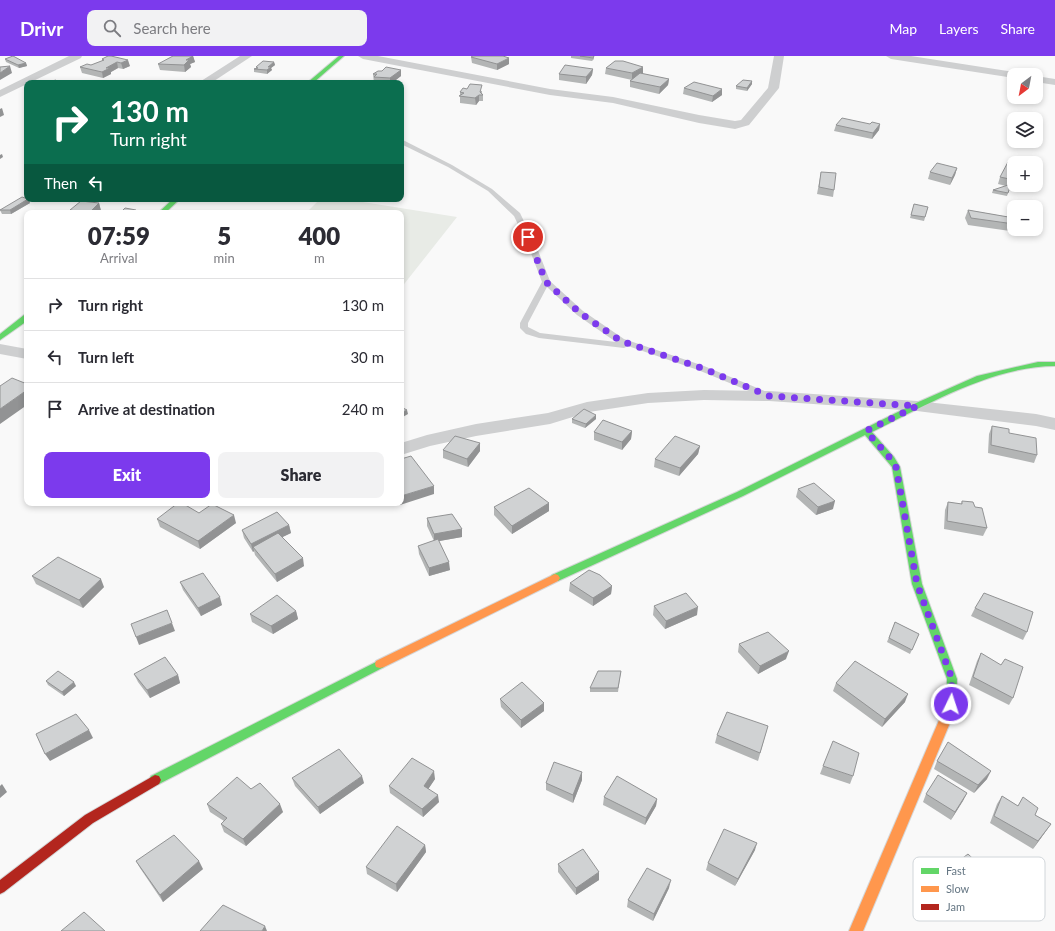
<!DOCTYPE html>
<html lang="en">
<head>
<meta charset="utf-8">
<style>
  :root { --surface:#fff; --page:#f2f2f3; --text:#2b2b33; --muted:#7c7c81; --line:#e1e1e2; --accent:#7c3aed }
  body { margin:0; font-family:Lato,sans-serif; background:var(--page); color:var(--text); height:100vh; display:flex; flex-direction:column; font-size:15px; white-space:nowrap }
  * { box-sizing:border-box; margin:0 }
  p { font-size:13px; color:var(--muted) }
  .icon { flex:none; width:22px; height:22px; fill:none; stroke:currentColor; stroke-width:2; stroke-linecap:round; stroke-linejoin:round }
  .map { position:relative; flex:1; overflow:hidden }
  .drawer { position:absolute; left:24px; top:154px; width:380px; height:296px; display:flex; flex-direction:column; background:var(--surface); border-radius:8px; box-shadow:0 2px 6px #0003 }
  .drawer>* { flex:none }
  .banner { position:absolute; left:24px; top:24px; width:380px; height:122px; border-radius:8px; box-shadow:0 2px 6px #0003; background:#0b6e4f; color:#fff; overflow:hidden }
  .needle { width:26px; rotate:212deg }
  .buttons { position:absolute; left:1007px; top:12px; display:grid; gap:8px }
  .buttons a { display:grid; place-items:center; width:36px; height:36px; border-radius:8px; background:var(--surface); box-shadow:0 2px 6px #0003; font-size:20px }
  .pin { position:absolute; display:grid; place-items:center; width:34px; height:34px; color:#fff; margin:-17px; border:2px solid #fff; border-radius:50%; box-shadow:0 1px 4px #0007 }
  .me { position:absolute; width:44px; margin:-22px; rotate:4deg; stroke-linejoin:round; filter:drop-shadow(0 0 3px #0008) }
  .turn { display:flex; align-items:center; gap:14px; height:84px; padding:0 20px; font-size:18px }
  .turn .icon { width:52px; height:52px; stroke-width:2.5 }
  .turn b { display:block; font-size:28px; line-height:34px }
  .then { display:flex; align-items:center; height:38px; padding:0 20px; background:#0003; gap:8px; font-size:15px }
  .eta { display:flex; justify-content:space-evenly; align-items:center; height:68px; text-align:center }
  .eta b { font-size:24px; font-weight:800; line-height:28px }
  .action { display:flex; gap:8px; margin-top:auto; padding:8px 20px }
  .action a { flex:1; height:46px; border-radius:8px; background:var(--accent); color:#fff; font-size:16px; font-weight:800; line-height:46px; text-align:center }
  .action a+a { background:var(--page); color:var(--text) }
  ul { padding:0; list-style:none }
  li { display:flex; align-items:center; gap:12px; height:52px; padding:0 20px; border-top:1px solid var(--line) }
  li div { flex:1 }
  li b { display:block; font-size:15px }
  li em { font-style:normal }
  header { display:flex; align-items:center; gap:24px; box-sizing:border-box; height:56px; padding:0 20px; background:var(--accent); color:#fff }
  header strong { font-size:19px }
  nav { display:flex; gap:22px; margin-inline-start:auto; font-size:14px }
  .search { width:280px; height:36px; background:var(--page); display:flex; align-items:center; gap:10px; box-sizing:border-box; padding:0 14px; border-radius:8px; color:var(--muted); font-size:15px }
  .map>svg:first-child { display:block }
  .green { fill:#e8ebe6 }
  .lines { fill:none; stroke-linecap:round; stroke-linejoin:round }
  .fast-casing { stroke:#d5d6d7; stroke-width:2 }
  .slow-casing { stroke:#d5d6d7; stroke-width:2 }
  .jam-casing { stroke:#d5d6d7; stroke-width:2 }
  .lane { fill:#cecfd0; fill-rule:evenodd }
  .street { fill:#cecfd0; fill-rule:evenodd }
  .fast { fill:#63d668; fill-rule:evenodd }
  .slow { fill:#ff974d; fill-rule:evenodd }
  .jam { fill:#b3261e; fill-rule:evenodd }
  .wall { fill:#b3b5b5 }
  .shaded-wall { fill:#929394 }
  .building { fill:#d0d2d3; stroke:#929394 }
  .route { stroke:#7c3aed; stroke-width:7; stroke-dasharray:0 12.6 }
  .key { fill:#fff; stroke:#d1d6da; stroke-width:1 }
  .key-label { font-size:11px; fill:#657683 }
</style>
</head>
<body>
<header>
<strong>Drivr</strong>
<div class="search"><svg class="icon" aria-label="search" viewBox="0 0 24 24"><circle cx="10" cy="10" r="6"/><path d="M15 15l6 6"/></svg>Search here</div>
<nav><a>Map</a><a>Layers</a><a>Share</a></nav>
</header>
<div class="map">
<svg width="1055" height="875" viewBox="0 0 1055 875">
  <rect width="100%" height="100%" fill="#f9f9f9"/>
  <path class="green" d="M320 143H344L457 161 401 232V157H306Z"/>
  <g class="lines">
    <g class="fast-casing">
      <path id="fast" d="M339 0H344L313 27H307Z
        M173 143H180L165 157H158Z
        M24 259H27V265L0 284V278Z
        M1038 306H1055V310C993 310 926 349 872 376L894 401 900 411 922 528 957 623 956 648 950 665 946 667 942 665 940 662 946 648 947 623 912 528 892 411 865 379 743 440 558 525H552L550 522 552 519 737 436 914 348 977 320Z
        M380 604 384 605 385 608 384 611 159 728 155 729 151 728 149 724 151 720Z"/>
    </g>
    <g class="slow-casing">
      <path id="slow" d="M555 518 558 519 560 522 558 525 384 611 380 612 376 611 375 608 376 605Z
        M946 657 950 659 952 662 863 875H849L940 662 942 659Z"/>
    </g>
    <g class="jam-casing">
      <path id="jam" d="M155 719 159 720 161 724 159 728 93 767 4 836 0 838V824L85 759Z"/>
    </g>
    <path class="lane" d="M401 83 452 109 492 133 520 157 537 192 550 225 583 255 624 283 704 310 772 338 773 340 772 342H766L698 314 628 290 624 292 539 282 526 278 520 272V267L542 226 529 192 514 160 488 135 448 111 401 88ZM547 231 577 259 616 286 540 277 528 271V267Z"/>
    <path class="street" d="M69 0H82L81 2 0 41V34Z
      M240 0H252L211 27H198Z
      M358 0H378L550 33 613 41 699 59 735 65 741 64 768 32 774 0H784L779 32 749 69 735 73 699 67 613 47 550 39 363 3Z
      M886 0H911L1014 16 1019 19H1014V22L891 3Z
      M1036 20 1055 23V29L1036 26Z
      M0 288 27 293V303L0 298Z
      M704 334 769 335 917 345 1036 358 1055 362V374L1036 370 917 355 769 345 704 344 648 347 589 356 550 368 476 380 430 390 401 399V387L427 379 476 368 548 357 587 346 648 337Z"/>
    <use href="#fast" class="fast"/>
    <use href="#slow" class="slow"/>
    <use href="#jam" class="jam"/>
  </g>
  <path class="wall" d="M108 0 130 10 123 13 118 12 111 16V18L103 22 82 17 80 11 91 9 102 5V3Z
    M193 0 195 6 190 8 191 11 185 16 160 14 158 8Z
    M571 0H594V3L592 5 571 2Z
    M471 1 509 8 497 14 472 7Z
    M5 3 26 7 27 10 19 12 6 6Z
    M274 6 275 9 271 12 272 14 267 18 254 16V13L256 12V11Z
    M606 12 643 17 641 18 669 23 668 29 659 38 630 31V25L632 24 605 18Z
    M593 13 592 19 586 28 559 24V18Z
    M401 14V20L392 27H374L373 18 382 15Z
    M752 25V28L747 35 736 33V30Z
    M684 32 722 39 712 46 683 38Z
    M467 33 482 35V37L483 39V45H479L476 49 460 47V36Z
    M27 38V46H26L24 40Z
    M880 68 879 74 872 83 834 75 836 69Z
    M1014 107V129H1019L1017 133 1010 131 1007 140 992 137 993 134 1006 130 998 128 1000 121Z
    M957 112 955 119 950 129 928 123 930 116Z
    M821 116 834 134 833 141 817 138Z
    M28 143 30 147 11 158H2L0 154Z
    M99 147 101 155 98 157H71L70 154Z
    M914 148 928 151 924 165 910 162Z
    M968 154 1014 162V173H1018L1017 176 968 169 965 162Z
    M572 363H596L585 372 572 367Z
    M992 370 1009 377 1037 399 1034 407 988 397 989 378Z
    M632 375 631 383 622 394 594 384V376Z
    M480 387V395L468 411 443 402V394Z
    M700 390 698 398 679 420 654 411 655 403Z
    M798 433 833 453 816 459 796 441Z
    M962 445 987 472 983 480 944 473 945 454 948 446 961 448Z
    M549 447V455L512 478 494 459V451Z
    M199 457 236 467 200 493 160 471 157 463Z
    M427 462 462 473V481L439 485 450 514 429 520 419 498 418 490 434 485 427 470Z
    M289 469 291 477 282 481 304 510 277 526 255 499 254 495 253 496 244 482 242 474Z
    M32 520 104 531 83 552 36 528Z
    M180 526 222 549 201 560 183 534Z
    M570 527 612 530 611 538 593 550 569 535Z
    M654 550 697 559 665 573 653 559Z
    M975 552 1027 576 1023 584 971 560Z
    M296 555 298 563 273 578 252 566 250 558Z
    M895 566 919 578 910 598 887 586Z
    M739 588 786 603 758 618 738 596Z
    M981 597 1013 642 1009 649 969 629 977 605Z
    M621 615 618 636H590V632Z
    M134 618 178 619 180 627 150 642 138 626Z
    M46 625 76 630 64 640 48 629Z
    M836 627 905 646 882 671 833 635Z
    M500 643 544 647V655L521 672 501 651Z
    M768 670 758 705 715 687 717 679Z
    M937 705 987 723 974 737 934 713Z
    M823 710 853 720 850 728 820 718Z
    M582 716V724L573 747 546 734V727Z
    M292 722 364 727 320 758 295 730Z
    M435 723 428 733 439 746 423 761 390 737 389 730Z
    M251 733 283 756 246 790 224 776 221 768 224 765 210 756 207 748Z
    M967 737 951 764 923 746 926 738Z
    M1002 740 1018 750 1023 741 1035 759 1051 768 1033 793 990 767 997 748Z
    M604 741 657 743 656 750 645 769 603 749Z
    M425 789 426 796 397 836 367 818 366 811Z
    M755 794 735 830 706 814 708 807Z
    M136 805 203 813 163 846 140 812Z
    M558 808 599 824 576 839 558 816Z
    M944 816 1001 829 996 836 973 850 940 824Z
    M669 832 653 865 627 851 628 844Z"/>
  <path class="shaded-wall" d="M193 0 195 6 190 8 191 11 185 16 184 9 186 4Z
    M509 2V8L497 14V8Z
    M128 4 130 10 123 13 121 7Z
    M117 6 118 12 111 16V18L103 22 102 16 106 12Z
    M274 6 275 9 271 12 272 14 267 18V14L268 11Z
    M26 7 27 10 19 12 18 9Z
    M10 10 12 17 0 24V17Z
    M643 11V17L632 24V17Z
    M593 13 592 19 586 28V21Z
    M401 14V20L392 27H390V22Z
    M669 23 668 29 659 38 660 31Z
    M752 25V28L747 35V32Z
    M722 33V39L712 46 713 40Z
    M479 39V45L476 49 475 42Z
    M2 52 4 59 0 61V53Z
    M880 68 879 74 872 83 873 77Z
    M2 98 3 101 0 103V99Z
    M957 112 955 119 950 129 952 122Z
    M28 143 30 147 11 158 10 154Z
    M99 147 101 155 98 157H89Z
    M27 334V349L0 368V353Z
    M407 354 408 358 401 362V357Z
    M596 359V363L585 372 586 368Z
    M632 375 631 383 622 394V386Z
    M480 387V395L468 411 467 403Z
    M700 390 698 398 679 420 680 412Z
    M434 430V438L400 449 399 447H401V440Z
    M835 445 833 453 816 459 818 451Z
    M549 447V455L512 478V470Z
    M234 459 236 467 200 493 198 485Z
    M289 469 291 477 256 494 253 491 254 495 253 496 251 488Z
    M462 473V481L434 486V478Z
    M303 502 304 510 277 526 275 518Z
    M449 506 450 514 429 520V512Z
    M101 523 104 531 83 552 79 544Z
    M612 530 611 538 593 550V542Z
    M220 541 222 549 201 560 198 552Z
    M698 551 697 559 665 573 666 565Z
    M296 555 298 563 273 578 271 570Z
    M172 567 175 575 139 589 136 581Z
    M789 595 786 603 758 618 760 610Z
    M178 619 180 627 150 642 147 634Z
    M74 626 76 630 64 640 62 636Z
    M908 638 905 646 882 671 885 663Z
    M544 647V655L521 672V664Z
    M89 674 93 682 50 705 45 698Z
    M434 715 435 723 425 738 424 730Z
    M991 715 987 723 974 737 978 729Z
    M582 716V724L573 747V739Z
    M362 720 364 727 320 758 318 751Z
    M2 728 7 736 0 742V730Z
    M967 737 963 745 951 764 955 756Z
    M438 739 439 746 423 761 422 753Z
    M657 743 656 750 645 769 646 762Z
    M280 748 283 756 246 790 243 783Z
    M1051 768 1046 775 1033 793 1038 785Z
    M757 787 755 794 735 830 738 823Z
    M425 789 426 796 397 836 396 828Z
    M199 805 203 813 163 846 160 839Z
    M599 816V824L576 839V832Z
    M671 824 669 832 653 865 654 858Z
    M1001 829 996 836 973 850 977 842Z
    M265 870 267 875H262Z"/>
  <path class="building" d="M13 0 26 7 18 9 5 3Z
    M108 0H111L128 4 121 7 117 6 106 12H110L102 16 80 11 87 8 91 9 104 4 102 3Z
    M173 0H193L186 4H189L184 9 158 8Z
    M473 0H503L509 2 497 8 471 1Z
    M580 0H594L593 2Z
    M263 5 274 6 268 11H271L267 14 254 13 258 12 256 11Z
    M615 5H623L643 11 632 17 606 12Z
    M565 9 593 13 586 21 559 18Z
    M10 10 0 17V11Z
    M386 11 401 14 390 22 374 21 377 18H373L378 15H382Z
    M640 17 669 23 660 31 630 25Z
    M55 24 64 27H51Z
    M743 24 752 25 747 32 736 30Z
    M694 26 722 33 713 40 684 32Z
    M470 28 482 29 480 36 483 39H479L475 42 459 40 464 37 460 36 463 32 467 33Z
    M842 62 870 68 872 66 880 68 873 77 836 69Z
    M1008 106 1015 107H1014V124L1000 121Z
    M937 107 957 112 952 122 930 116Z
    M821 116 836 117 834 134 819 131Z
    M1011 128 1008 137 993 134Z
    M22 141 28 143 10 154H0Z
    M81 145 99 147 89 157 70 154Z
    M914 148 928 151 925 161 911 159Z
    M125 152 136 154 133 157H120Z
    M968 154 1014 162V168L971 162Z
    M12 322 27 328V334L0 353V330Z
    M401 351 407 354 401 357Z
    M584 353 596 359 586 368 572 363Z
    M603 364 632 375 622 386 594 376Z
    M992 370 1009 373V377L1036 382 1037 399 991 389Z
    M455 380 480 387 467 403 443 394Z
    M675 380 700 390 680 412 655 403Z
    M411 400 434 430 401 440V427H403L401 424V403Z
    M814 427 835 445 818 451 798 433Z
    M529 432 549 447 512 470 494 451Z
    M962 445 973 446 975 451 982 452 987 472 947 465 948 446 962 448Z
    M178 447H182L199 457 212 448 234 459 198 485 157 463Z
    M277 456 289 469 251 488 242 474Z
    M452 458 462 473 434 478 427 462Z
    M278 477 303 502 275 518 253 491Z
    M438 483 449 506 429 512 418 490Z
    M58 501 101 523 79 544 32 520Z
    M589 514 600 519 612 530 593 542 570 527Z
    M203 517 220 541 198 552 180 526Z
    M686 537 698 551 666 565 654 550Z
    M984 537 1033 556 1027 576 975 552Z
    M277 539 296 555 271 570 250 558Z
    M167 554 172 567 136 581 131 568Z
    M895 566 919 578 912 594 889 582Z
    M768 576 789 595 760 610 739 588Z
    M981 597 1001 609 1005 603 1023 611 1013 642 973 621Z
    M165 601 178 619 147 634 134 618Z
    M855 605 908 638 885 663 836 627Z
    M58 615 74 626 62 636 46 625Z
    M598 615H621L618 632H590Z
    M522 626 544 647 521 664 500 643Z
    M727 656 768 670 760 697 717 679Z
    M76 658 89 674 45 698 36 678Z
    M833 685 859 697 853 720 823 710Z
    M948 686 991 715 978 729 937 705Z
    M339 693 362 720 318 751 292 722Z
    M412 702 434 715 424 730 438 739 422 753 389 730Z
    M554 706 582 716 573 739 546 727Z
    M938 719 967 737 955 756 926 738Z
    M617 720 657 743 646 762 604 741Z
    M237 721 251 733 260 727 280 748 243 783 221 768 227 762 207 748Z
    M1002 740 1018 750 1023 741 1038 752 1035 759 1051 768 1038 785 994 760Z
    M397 770 425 789 396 828 366 811Z
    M724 773 757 787 738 823 708 807Z
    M174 779 199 805 160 839 136 805Z
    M583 793 599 816 576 832 558 808Z
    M968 798 1001 829 977 842 944 816Z
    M647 812 671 824 654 858 628 844Z
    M223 849 265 870 262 875H200Z
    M84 856 105 875H61Z"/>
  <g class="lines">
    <path class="route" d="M528 181 546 226 580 257 621 285 702 312 769 340 917 350 866 375 891 403 896 411 917 528 952 623 951 648"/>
  </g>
  <rect x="913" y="801" width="132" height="64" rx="6" class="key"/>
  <rect x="921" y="812" width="18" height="6" fill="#63d668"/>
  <rect x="921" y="830" width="18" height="6" fill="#ff974d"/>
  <rect x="921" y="848" width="18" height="6" fill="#b3261e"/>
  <g class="key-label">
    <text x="946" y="819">Fast</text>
    <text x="946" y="837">Slow</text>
    <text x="946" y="855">Jam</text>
  </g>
</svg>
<div class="buttons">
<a><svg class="needle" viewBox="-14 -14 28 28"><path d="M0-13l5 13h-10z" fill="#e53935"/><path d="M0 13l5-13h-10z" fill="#7c7c81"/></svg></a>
<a><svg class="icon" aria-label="layers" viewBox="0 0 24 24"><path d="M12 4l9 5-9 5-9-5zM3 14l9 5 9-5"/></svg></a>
<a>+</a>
<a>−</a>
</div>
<div class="pin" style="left:528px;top:181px;background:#d93025"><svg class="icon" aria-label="arrive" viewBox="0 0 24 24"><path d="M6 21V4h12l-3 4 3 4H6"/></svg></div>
<svg class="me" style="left:951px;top:648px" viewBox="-20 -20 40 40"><circle r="17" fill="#7c3aed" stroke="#fff" stroke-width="3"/><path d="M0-11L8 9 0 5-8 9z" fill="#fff"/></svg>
<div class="banner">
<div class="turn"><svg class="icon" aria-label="right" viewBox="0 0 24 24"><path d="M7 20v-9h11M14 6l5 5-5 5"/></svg><div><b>130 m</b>Turn right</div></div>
<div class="then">Then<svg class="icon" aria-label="left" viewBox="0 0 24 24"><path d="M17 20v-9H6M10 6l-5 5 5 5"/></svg></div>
</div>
<section class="drawer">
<div class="eta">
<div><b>07:59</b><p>Arrival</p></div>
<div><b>5</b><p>min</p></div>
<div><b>400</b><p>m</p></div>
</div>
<ul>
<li><svg class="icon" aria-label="right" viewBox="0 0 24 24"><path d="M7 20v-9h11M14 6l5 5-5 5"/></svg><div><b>Turn right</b></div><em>130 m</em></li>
<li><svg class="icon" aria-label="left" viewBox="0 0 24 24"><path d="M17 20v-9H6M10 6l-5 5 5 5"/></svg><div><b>Turn left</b></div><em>30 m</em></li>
<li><svg class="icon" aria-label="arrive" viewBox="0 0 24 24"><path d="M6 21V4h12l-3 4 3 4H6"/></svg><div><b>Arrive at destination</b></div><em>240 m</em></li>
</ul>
<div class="action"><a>Exit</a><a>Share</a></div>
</section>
</div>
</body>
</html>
